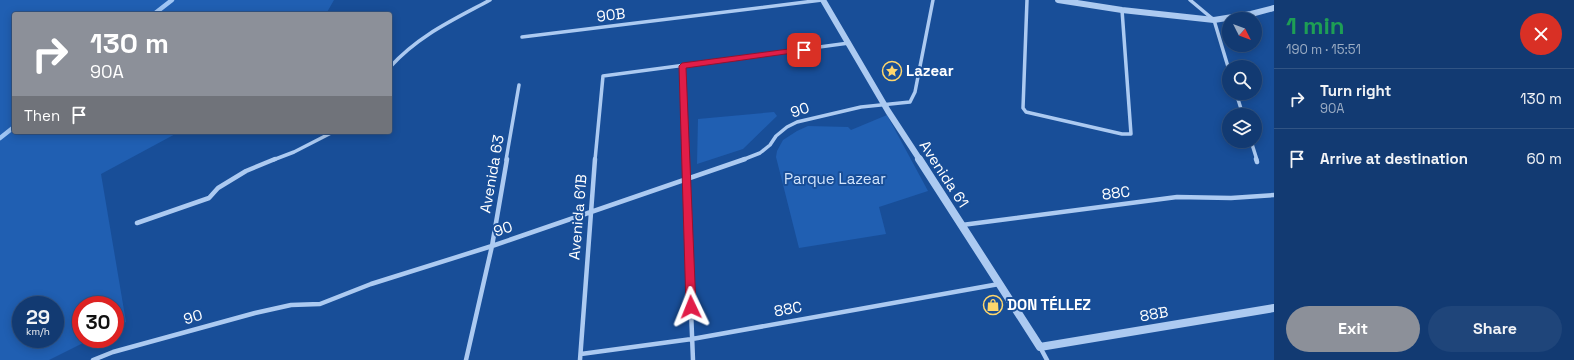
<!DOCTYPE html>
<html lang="en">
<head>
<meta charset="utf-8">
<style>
  :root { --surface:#123a72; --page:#1f457a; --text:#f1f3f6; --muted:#9cadc4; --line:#315484; --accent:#8c9099 }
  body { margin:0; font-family:"Space Grotesk",sans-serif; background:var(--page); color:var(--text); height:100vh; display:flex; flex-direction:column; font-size:15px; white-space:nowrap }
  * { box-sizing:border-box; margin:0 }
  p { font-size:13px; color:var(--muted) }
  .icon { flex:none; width:22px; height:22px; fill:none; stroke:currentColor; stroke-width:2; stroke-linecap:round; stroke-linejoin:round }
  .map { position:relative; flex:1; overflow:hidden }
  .panel { display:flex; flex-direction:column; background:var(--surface); width:300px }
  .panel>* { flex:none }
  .banner { position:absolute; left:12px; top:12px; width:380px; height:122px; border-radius:4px; box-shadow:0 2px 10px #0003,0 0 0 1px var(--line); background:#8c9099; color:#fff; overflow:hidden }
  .needle { width:26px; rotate:132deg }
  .fabs { position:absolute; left:1222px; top:12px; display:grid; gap:8px }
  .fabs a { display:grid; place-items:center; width:40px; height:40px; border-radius:50%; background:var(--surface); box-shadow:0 2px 10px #0003,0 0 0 1px var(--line); font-size:20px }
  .speed { position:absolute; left:12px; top:296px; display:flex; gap:8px; font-size:20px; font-weight:700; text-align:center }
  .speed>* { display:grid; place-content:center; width:52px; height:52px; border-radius:50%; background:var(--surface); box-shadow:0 2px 10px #0003,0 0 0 1px var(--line); line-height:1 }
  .speed small { font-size:10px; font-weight:400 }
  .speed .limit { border:6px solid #d22; background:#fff; color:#111 }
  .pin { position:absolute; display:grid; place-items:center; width:34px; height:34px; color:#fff; margin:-17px; border-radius:8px; box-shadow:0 2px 6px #0006 }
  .me { position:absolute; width:44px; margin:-22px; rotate:358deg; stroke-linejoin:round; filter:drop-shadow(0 0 3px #0008) }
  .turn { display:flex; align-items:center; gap:14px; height:84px; padding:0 12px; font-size:18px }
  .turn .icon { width:52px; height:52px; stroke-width:2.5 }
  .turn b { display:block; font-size:28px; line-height:34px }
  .then { display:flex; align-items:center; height:38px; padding:0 12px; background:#0003; gap:8px; font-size:15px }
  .round { display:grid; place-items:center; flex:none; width:42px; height:42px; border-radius:21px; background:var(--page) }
  .overview { display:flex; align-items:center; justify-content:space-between; height:68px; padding:0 12px }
  h1 { font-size:24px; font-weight:700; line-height:30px; color:#1e9e55 }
  .cta { display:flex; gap:8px; margin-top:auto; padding:8px 12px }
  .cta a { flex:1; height:46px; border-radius:24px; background:var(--accent); color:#fff; font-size:16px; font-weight:700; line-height:46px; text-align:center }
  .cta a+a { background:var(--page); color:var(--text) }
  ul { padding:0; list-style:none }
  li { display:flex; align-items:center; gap:12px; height:60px; padding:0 12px; border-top:1px solid var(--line) }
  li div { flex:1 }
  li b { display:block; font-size:15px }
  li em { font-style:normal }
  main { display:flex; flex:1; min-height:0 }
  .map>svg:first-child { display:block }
  .green { fill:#205fb2; fill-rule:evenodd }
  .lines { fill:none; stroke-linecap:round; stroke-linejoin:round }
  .stream { stroke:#9fc5f4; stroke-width:4.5 }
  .minor-far1 { stroke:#accaf1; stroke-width:3.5 }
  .minor { stroke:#accaf1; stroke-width:4.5 }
  .tertiary-far1 { stroke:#accaf1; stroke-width:6 }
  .tertiary { stroke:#accaf1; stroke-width:8 }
  .route { fill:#e11d48; stroke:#92132f }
  .labels { text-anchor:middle; stroke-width:4; stroke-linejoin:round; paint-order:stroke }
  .street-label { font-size:15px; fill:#fff; stroke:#184e98 }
  .poi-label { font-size:15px; font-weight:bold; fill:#fff; stroke:#184e98; text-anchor:start }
  .park-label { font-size:15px; fill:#d3e5fc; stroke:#184e98 }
</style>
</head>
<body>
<main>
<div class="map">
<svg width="1274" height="360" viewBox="0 0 1274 360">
  <rect width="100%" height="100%" fill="#184e98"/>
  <path class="green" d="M0 0H334L326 14H14V132H179L101 174 126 322 115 327V305H81V339H91L49 360H0ZM21 305H55V339H21Z
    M774 112 777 116 743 149 697 164 698 119Z
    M887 115 928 191 879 207 886 234 799 248 776 157 777 151 783 140 797 131 808 126 848 127 851 130Z"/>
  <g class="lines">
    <path class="stream" d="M154 14 172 0
      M0 138 14 127"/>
    <path class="minor-far1" d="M1027 0 1023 108 1026 112 1122 134H1131L1122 10
      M1190 0 1214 20 1229 70
      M522 37 822 0
      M682 66 686 160
      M390 67C419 35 453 20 490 0
      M1236 93 1243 115
      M1251 141 1257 160
      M273 160 294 152 333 132
      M506 160 519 85
      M595 160 603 76 849 43
      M742 160 760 153 770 145 776 136 787 127 797 122 861 107 910 102 915 92 933 0"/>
    <path class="minor" d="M685 159 693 360
      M1256 159 1257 162
      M137 223 209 198 218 188 246 171 275 159
      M962 225 1177 197 1231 198 1274 195
      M1040 347 1047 360
      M581 354 692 339 999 284
      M93 360 113 352 255 313 291 305 320 304 371 284 492 246 745 159
      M466 360 492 246 507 159
      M580 360 595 159"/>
    <path class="tertiary-far1" d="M823 0 888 111 920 160
      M1058 0 1122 10 1214 20 1251 14 1274 8"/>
    <path class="tertiary" d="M919 159 1040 347 1274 308"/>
  </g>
  <path class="route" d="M804 47 808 50 807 51 686 68 696 307 695 310 691 311 687 310 686 307 679 66 682 63Z"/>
  <defs>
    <g id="sight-ring" transform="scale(1)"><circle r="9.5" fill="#184e98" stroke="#ffd76c" stroke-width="1.5"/><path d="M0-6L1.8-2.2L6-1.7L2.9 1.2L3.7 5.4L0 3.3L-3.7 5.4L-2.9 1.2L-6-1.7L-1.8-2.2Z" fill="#ffd76c"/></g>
    <g id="shop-ring" transform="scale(1)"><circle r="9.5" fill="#184e98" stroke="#ffd76c" stroke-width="1.5"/><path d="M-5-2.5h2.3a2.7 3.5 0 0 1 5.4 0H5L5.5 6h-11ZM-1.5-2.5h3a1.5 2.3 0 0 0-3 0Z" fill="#ffd76c"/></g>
  </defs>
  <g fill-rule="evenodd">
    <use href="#sight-ring" x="892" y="71"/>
    <use href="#shop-ring" x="993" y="305"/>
  </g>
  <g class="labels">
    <g class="street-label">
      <text transform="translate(611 15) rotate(-7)" y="5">90B</text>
      <text transform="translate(800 110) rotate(-18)" y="5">90</text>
      <text transform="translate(492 174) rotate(-80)" y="5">Avenida 63</text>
      <text transform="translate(944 174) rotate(57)" y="5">Avenida 61</text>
      <text transform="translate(1116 193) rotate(-7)" y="5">88C</text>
      <text transform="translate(578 217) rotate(-85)" y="5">Avenida 61B</text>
      <text transform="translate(503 229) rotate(-19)" y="5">90</text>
      <text transform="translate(788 309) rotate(-10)" y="5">88C</text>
      <text transform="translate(1154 314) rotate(-10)" y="5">88B</text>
      <text transform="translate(193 317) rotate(-16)" y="5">90</text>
    </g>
    <g class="poi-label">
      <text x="906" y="76">Lazear</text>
      <text x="1007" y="310">DON TÉLLEZ</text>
    </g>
    <g class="park-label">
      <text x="835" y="184">Parque Lazear</text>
    </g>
  </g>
</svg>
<div class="fabs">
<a><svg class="needle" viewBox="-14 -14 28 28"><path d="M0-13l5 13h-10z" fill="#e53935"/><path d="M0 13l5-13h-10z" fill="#9cadc4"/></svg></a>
<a><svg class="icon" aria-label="search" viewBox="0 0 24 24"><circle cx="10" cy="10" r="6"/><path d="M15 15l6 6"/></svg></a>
<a><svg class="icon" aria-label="layers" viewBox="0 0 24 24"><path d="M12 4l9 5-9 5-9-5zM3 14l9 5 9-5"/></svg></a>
</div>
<div class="speed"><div>29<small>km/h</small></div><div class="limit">30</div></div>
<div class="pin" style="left:804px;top:50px;background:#d93025"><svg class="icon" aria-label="arrive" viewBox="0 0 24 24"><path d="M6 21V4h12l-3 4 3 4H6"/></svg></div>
<svg class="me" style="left:691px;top:307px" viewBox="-20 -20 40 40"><path d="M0-17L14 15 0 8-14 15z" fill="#e11d48" stroke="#fff" stroke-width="4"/></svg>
<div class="banner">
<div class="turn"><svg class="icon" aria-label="right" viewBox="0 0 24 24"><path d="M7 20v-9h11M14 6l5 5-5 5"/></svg><div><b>130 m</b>90A</div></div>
<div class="then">Then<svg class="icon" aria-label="arrive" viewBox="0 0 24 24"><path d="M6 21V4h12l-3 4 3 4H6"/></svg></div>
</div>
</div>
<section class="panel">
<div class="overview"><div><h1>1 min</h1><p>190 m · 15:51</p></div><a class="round" style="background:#d93025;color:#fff"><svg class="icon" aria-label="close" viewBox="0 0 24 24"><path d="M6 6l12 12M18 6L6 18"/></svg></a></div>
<ul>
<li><svg class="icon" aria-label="right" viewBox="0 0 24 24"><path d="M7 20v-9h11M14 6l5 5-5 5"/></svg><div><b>Turn right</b><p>90A</p></div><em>130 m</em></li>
<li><svg class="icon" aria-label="arrive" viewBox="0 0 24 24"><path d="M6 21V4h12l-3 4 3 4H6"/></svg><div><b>Arrive at destination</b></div><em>60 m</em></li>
</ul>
<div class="cta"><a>Exit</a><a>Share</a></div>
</section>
</main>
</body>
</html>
